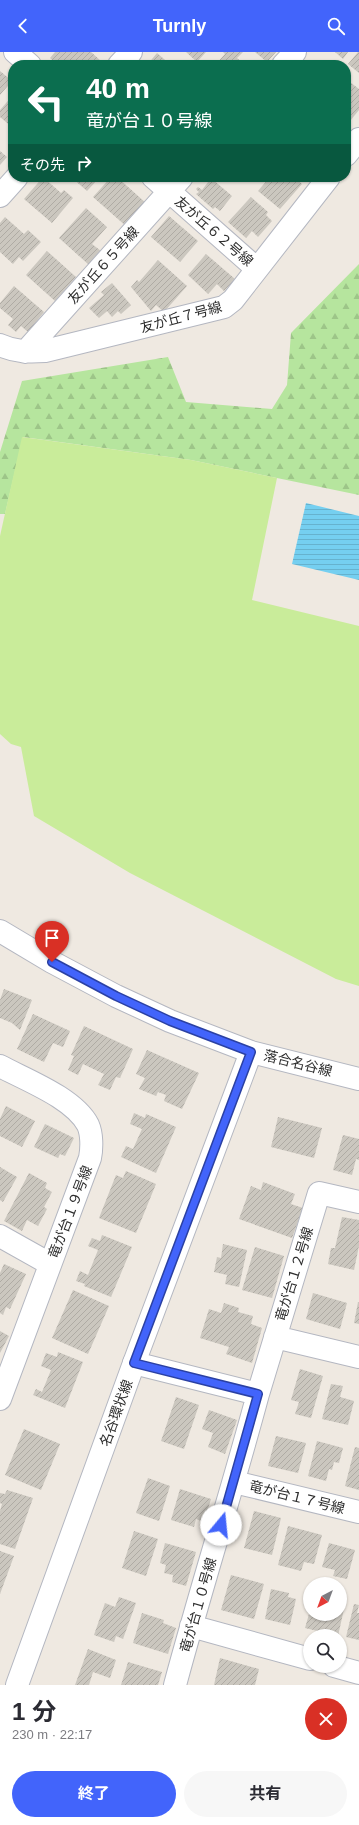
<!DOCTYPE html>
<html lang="ja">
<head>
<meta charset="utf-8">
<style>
  :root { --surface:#fff; --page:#f7f7f7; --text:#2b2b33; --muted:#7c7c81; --accent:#4264fb }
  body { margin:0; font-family:Helvetica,"Noto Sans JP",sans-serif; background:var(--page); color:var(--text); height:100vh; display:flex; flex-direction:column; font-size:15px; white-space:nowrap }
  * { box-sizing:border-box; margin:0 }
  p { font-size:13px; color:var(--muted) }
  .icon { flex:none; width:22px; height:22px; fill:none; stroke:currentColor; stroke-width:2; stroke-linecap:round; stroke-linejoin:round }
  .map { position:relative; height:1633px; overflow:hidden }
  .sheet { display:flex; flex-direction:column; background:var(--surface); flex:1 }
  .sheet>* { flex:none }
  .guide { position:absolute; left:8px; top:8px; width:343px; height:122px; border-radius:16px; box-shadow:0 1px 3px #0004; background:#0b6e4f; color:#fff; overflow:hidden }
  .needle { width:26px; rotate:221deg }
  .tools { position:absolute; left:303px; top:1525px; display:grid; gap:8px }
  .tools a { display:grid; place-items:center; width:44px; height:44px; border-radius:50%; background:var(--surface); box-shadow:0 1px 3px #0004; font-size:20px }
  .pin { position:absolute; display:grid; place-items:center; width:34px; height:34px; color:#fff; margin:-41px -17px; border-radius:50% 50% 50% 0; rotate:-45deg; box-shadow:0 0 4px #0007 }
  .pin .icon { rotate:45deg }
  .me { position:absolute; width:44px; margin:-22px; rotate:17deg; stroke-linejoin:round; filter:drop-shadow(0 0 3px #0008) }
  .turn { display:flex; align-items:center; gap:14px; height:84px; padding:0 12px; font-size:18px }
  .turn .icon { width:52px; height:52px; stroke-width:2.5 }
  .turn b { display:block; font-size:28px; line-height:34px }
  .then { display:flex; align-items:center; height:38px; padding:0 12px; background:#0003; gap:8px; font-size:15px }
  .round { display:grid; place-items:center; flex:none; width:42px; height:42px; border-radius:21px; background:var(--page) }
  .head { display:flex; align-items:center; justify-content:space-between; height:68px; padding:0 12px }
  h1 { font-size:24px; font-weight:700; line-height:30px }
  .cta { display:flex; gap:8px; margin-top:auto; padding:8px 12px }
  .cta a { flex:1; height:46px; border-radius:24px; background:var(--accent); color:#fff; font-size:16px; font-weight:700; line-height:46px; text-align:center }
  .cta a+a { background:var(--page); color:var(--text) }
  header { display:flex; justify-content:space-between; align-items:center; height:52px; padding:0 12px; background:var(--accent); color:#fff; font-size:18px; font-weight:700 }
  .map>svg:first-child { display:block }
  .forest { fill:url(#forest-firs) }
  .pitch { fill:#c9ec9a }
  .water { fill:url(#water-rules) }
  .building { fill:url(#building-hatch) }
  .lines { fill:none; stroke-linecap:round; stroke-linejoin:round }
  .minor-casing { stroke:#b4b7c1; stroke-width:24 }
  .tertiary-casing { stroke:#b4b7c1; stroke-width:24 }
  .minor { stroke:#fff; stroke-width:22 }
  .tertiary { stroke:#fff; stroke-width:22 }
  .route-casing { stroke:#2b41a3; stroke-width:10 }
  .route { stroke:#4264fb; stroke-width:7 }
  .labels { text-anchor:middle; stroke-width:4; stroke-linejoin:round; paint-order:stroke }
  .street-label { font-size:14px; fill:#2e2e2e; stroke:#fff }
</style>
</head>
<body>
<header><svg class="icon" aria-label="back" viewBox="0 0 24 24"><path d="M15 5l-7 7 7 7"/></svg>Turnly<svg class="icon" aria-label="search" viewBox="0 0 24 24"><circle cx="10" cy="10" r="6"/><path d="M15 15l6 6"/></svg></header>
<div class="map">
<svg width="359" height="1633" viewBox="0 0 359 1633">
  <defs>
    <pattern id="forest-firs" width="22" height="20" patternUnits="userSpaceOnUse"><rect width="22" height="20" fill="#b6e59e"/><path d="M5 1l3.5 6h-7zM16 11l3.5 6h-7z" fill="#9dc588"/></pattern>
    <pattern id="water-rules" width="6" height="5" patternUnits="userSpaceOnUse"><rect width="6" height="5" fill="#75cff0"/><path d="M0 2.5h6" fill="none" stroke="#66b2ce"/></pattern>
    <pattern id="building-hatch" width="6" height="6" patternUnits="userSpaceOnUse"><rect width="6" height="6" fill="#cbc7bf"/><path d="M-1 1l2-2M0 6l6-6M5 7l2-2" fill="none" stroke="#afaba4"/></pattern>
  </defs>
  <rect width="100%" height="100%" fill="#efe9e1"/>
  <path class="forest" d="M359 212V443L191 408 23 385 5 462H0V400L22 329 168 305 186 350 272 357 287 333 291 281Z"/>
  <path class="pitch" d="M22 385 191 408 277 426 252 548 359 574V934L336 927 130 821 34 764 21 695 11 692 0 682V484Z"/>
  <path class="water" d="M306 451 359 464V528L292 512Z"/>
  <path class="building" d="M55 0H91L101 9 98 13H58L50 6Z
    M186 0H206L197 10Z
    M223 0H243L237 6 245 13H215L225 2Z
    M255 0H276L267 10Z
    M335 0H348L343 7Z
    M358 0H359V21L348 12Z
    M157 1 171 13H147Z
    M0 19 12 29 0 43Z
    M346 27 359 37V58L346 74Z
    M13 43V76L0 65V58Z
    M0 99 7 105 0 113Z
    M43 125 61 141 64 138 73 146 52 171 24 147Z
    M71 125H100L87 139Z
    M111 125H117L147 152 127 175 93 145Z
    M270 125H294L302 132 280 157 258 139Z
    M211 126 232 144 220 159 215 155 213 157 196 142 199 140 196 137 198 135 202 138Z
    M251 145 268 160 266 163 272 169 258 185 252 179 246 186 228 170Z
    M86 156 107 175 92 192 101 199 89 213 59 186Z
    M169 164 198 189 180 210 151 185Z
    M5 165 24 182 28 178 41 190 23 209 19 205 13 212 0 200V171Z
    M47 199 76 225 55 249 26 223Z
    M206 202 235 227 224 239 217 232 208 242 188 223Z
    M158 208 187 234 164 260 156 253 151 259 131 235 137 228 139 230Z
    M112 231 131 253 121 262 118 259 112 265 107 259 99 266 89 256 104 243 101 240Z
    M14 234 44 260 28 280 21 274 16 280 8 273 13 267 0 256V251Z
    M4 937 32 948 20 978 12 971 0 966V948Z
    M33 962 70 979 63 995 53 991 44 1010 17 997Z
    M84 974 133 997 120 1026 116 1025 110 1038 98 1033 104 1022 83 1012 78 1023 68 1018 74 1004 71 1003Z
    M147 998 199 1021 182 1057 164 1049 166 1043 158 1040 156 1044 139 1037 145 1026 136 1022Z
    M6 1054 35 1069 22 1095 0 1084V1067Z
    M134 1061 145 1066 146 1062 176 1075 156 1121 121 1105 126 1094 133 1097 142 1077 130 1072Z
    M278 1065 322 1076 314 1106 271 1095Z
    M45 1072 74 1086 65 1104 60 1102 58 1106 34 1095Z
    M343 1083 359 1087V1108L356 1107 352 1123 333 1118Z
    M0 1115 17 1125 3 1150 0 1148Z
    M126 1119 156 1132 136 1181 99 1166 116 1123 123 1126Z
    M29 1121 47 1131 45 1136 52 1140 44 1155 47 1157 38 1174 27 1168 22 1179 4 1169Z
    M263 1130 295 1142 291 1152 303 1156 292 1186 239 1167 251 1134 261 1138Z
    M342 1165 359 1168V1194L354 1218 328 1212 331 1196H335Z
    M102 1183 132 1195 111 1245 84 1234 85 1232 76 1229 80 1219 88 1223 98 1198 88 1194 92 1186 100 1189Z
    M223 1192 247 1198 239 1235 225 1232 227 1223 214 1220 217 1205 221 1206Z
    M255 1195 284 1204 272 1246 242 1238Z
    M4 1212 26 1222 10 1257 6 1255 3 1263 0 1261V1221Z
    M73 1238 109 1254 88 1302 52 1286Z
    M313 1241 347 1251 340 1277 306 1267Z
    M358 1250H359V1272L354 1271Z
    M224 1251 239 1256 238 1260 253 1264 251 1272 262 1276 252 1311 226 1302 229 1295 200 1286 209 1257 221 1261Z
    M0 1279 9 1284 0 1301Z
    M58 1300 83 1310 65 1356 33 1343 36 1337 42 1340 51 1318 41 1314 46 1301 57 1305Z
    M300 1317 323 1324 311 1366 295 1362 299 1350 291 1348Z
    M331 1332 343 1334 340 1345 354 1349 348 1373 322 1367Z
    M176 1345 199 1353 184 1397 161 1389Z
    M209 1358 237 1368 225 1402 208 1395 213 1381 202 1377Z
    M24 1377 60 1392 41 1438 5 1423Z
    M276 1384 306 1391 298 1421 268 1414Z
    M317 1389 343 1396 339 1411 334 1410 332 1418 329 1417 326 1429 308 1424Z
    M355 1395 359 1396V1438L345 1434Z
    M148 1426 170 1434 159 1469 136 1461Z
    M180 1437 211 1447 204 1470 196 1467 194 1475 171 1468Z
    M7 1438 33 1446 15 1497 0 1492V1459L2 1452 0 1451V1441L5 1442Z
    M254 1459 281 1466 272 1503 244 1496Z
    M288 1474 322 1483 314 1512 304 1510 301 1519 278 1513Z
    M134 1479 158 1487 146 1524 122 1516Z
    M165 1491 196 1500 186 1534 172 1530 173 1523 164 1521 166 1513 160 1511Z
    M329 1491 355 1498 347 1527 333 1524 335 1518 322 1515Z
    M0 1499 14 1504 0 1542Z
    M231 1523 264 1532 254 1567 221 1558Z
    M271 1537 289 1541 288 1545 296 1547 290 1573 265 1567Z
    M119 1545 136 1551 123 1587 116 1584 114 1590 94 1583 105 1551 115 1555Z
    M354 1552 359 1553 357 1561H359V1588L346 1585Z
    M340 1556 344 1557 338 1584 305 1576 309 1562H340Z
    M142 1561 164 1568 163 1571 176 1576 168 1602 133 1591Z
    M88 1597 116 1608 110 1626 93 1620 89 1633H75Z
    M220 1606 259 1617 255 1633H214Z
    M128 1610 162 1620 158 1633H121Z"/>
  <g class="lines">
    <g class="minor-casing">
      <path id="minor" d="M15 0 30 13
        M119 13 131 0
        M283 13 295 0
        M346 103 359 87
        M153 125 257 217
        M0 144 17 125
        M0 293C15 300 28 300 45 299L224 255 233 248 329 125
        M25 300 182 125
        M0 1014C26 1028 74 1046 88 1073 92 1082 92 1096 90 1106L0 1347
        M0 1184 50 1212
        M275 1285 359 1305
        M134 1311 258 1342C232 1439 201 1536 175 1633
        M258 1342 319 1141 359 1150
        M234 1430 359 1460
        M191 1574 310 1607
        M334 1614 359 1621"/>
    </g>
    <g class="tertiary-casing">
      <path id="tertiary" d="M0 879 52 910 116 944 170 969 251 1000 359 1027
        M17 1633 134 1311 251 1000"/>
    </g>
    <use href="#minor" class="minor"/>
    <use href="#tertiary" class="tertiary"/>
  </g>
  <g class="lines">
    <g class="route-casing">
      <path id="route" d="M52 910 116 944 170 969 251 1000 134 1311 258 1342 221 1473"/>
    </g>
    <use href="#route" class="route"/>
  </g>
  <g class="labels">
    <g class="street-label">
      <text transform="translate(214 179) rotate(41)" y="5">友が丘６２号線</text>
      <text transform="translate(103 213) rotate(-48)" y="5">友が丘６５号線</text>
      <text transform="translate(181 265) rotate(-15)" y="5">友が丘７号線</text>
      <text transform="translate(298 1011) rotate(14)" y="5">落合名谷線</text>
      <text transform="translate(70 1160) rotate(-69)" y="5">竜が台１９号線</text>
      <text transform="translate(294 1222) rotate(-73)" y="5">竜が台１２号線</text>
      <text transform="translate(116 1361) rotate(-70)" y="5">名谷環状線</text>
      <text transform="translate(297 1445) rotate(14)" y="5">竜が台１７号線</text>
      <text transform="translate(198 1553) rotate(-74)" y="5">竜が台１０号線</text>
    </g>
  </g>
</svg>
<div class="tools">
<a><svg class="needle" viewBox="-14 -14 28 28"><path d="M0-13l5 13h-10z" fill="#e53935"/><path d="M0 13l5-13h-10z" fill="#7c7c81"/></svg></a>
<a><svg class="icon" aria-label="search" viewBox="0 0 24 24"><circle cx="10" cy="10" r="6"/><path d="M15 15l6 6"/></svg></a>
</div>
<div class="pin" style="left:52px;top:910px;background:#d93025"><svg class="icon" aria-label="arrive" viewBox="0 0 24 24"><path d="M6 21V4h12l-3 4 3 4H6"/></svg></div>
<svg class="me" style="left:221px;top:1473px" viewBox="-20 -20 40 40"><circle r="19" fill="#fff"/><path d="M0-13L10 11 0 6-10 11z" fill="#4264fb"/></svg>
<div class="guide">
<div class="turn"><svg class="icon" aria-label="left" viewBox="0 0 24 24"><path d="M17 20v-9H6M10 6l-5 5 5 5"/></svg><div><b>40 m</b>竜が台１０号線</div></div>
<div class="then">その先<svg class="icon" aria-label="right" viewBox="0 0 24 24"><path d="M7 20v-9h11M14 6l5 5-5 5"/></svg></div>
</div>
</div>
<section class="sheet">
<div class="head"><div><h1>1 分</h1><p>230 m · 22:17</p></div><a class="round" style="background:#d93025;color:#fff"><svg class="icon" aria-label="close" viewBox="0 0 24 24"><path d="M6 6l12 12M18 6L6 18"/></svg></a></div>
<div class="cta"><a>終了</a><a>共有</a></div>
</section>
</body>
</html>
